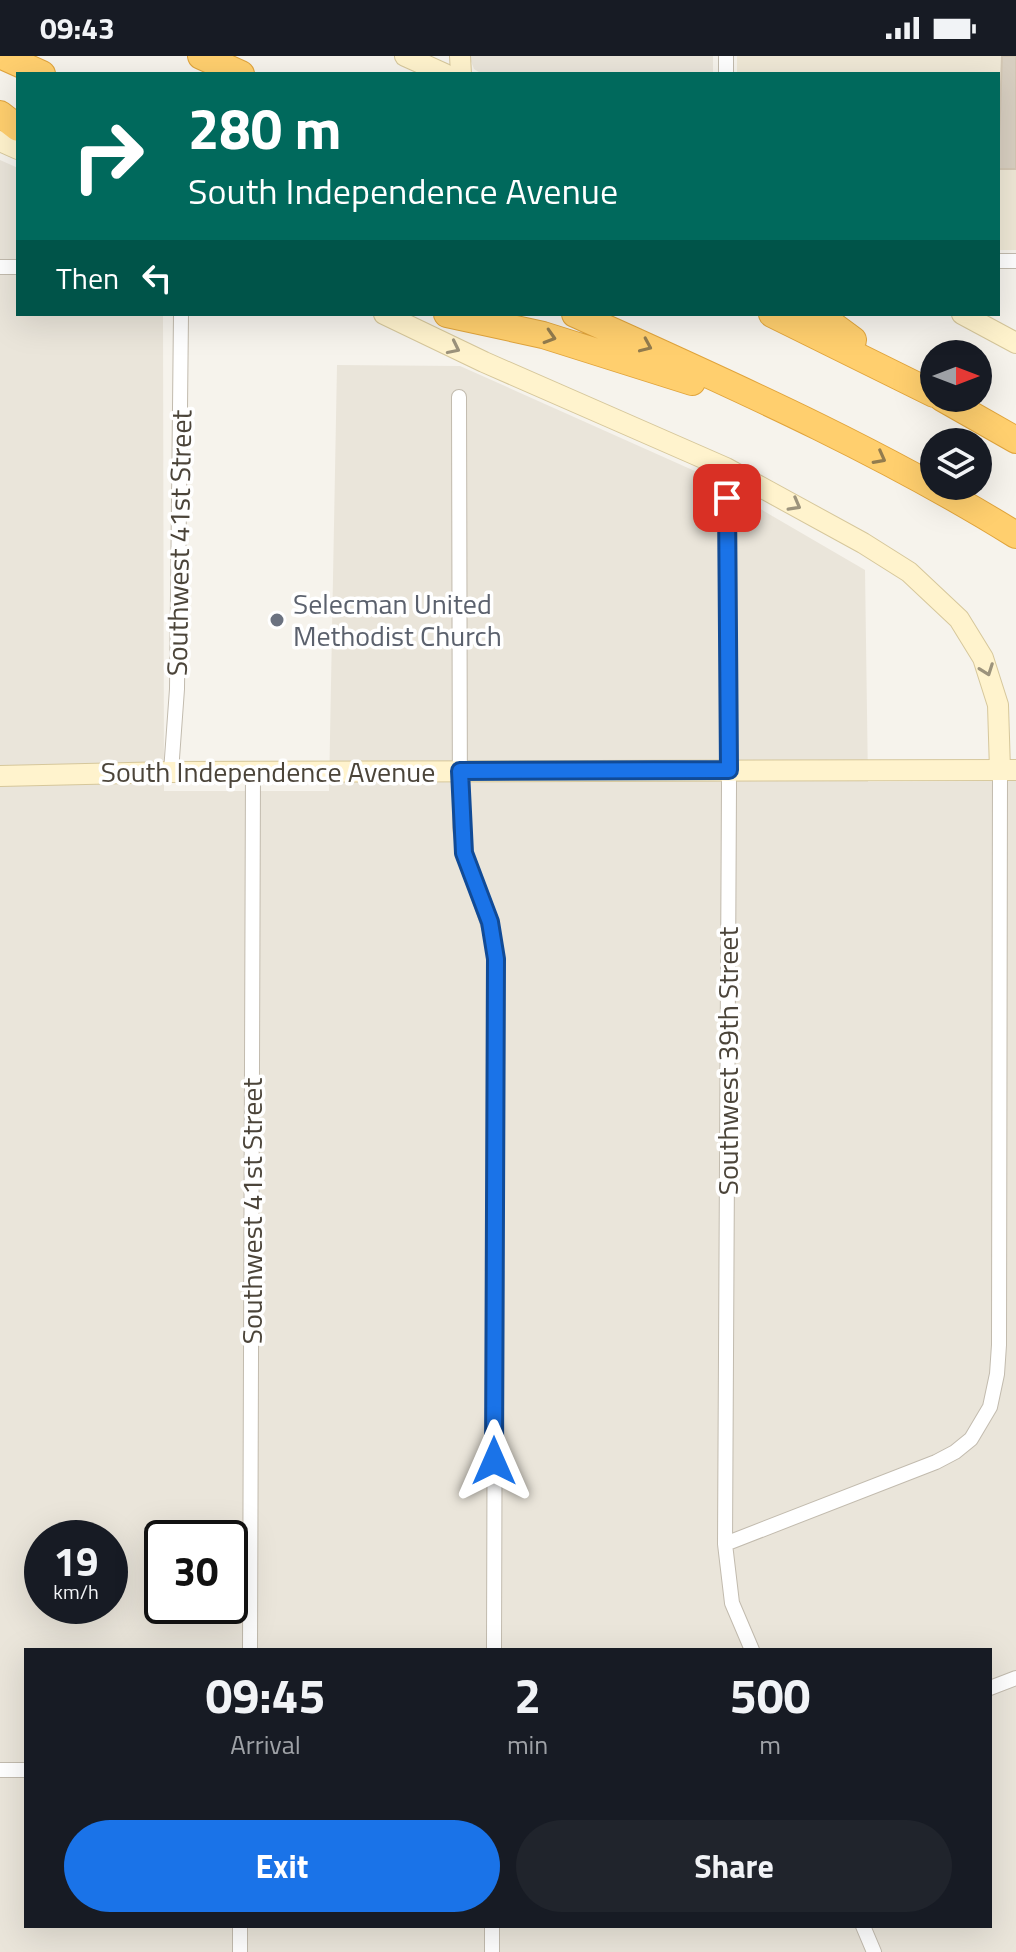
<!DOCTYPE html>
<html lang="en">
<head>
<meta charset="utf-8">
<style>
  :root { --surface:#171b24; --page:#20242c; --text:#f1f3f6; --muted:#9ea1a6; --accent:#1a73e8 }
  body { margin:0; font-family:"Titillium Web",sans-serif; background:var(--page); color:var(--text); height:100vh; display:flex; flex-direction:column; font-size:30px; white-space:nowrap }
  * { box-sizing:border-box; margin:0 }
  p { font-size:26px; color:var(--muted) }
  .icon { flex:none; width:44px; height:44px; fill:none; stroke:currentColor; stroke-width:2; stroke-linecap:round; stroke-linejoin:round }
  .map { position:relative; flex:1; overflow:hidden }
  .details { position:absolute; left:24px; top:1592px; width:968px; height:280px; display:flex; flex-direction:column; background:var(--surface); border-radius:0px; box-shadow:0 8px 32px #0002 }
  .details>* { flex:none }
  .top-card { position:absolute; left:16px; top:16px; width:984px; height:244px; border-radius:0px; box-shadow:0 8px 32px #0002; background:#00695c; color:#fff; overflow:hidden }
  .needle { width:52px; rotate:90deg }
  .controls { position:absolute; left:920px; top:284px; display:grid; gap:16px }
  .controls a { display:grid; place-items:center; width:72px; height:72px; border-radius:50%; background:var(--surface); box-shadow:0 8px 32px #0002; font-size:40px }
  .speed { position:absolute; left:24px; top:1464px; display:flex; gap:16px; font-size:40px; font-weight:700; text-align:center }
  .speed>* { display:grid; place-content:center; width:104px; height:104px; border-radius:50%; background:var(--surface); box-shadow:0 8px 32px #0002; line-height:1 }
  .speed small { font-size:20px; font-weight:400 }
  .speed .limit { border:4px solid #111; border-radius:12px; background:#fff; color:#111 }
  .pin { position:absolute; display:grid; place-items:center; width:68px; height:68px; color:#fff; margin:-34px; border-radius:16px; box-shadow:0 4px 12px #0006 }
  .me { position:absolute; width:88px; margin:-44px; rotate:0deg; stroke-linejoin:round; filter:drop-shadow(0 0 6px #0008) }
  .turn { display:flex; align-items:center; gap:28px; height:168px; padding:0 40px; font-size:36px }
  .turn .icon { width:104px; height:104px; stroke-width:2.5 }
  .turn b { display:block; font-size:56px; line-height:68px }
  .then { display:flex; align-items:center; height:76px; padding:0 40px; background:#0003; gap:16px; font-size:30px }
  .eta { display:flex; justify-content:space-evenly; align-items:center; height:136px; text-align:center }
  .eta b { font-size:48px; font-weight:700; line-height:56px }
  .cta { display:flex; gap:16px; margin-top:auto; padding:16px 40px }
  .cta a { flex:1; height:92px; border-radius:48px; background:var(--accent); color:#fff; font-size:32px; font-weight:700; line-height:92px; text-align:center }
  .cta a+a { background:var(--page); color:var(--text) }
  .status { display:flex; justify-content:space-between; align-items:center; height:56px; padding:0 40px; background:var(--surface); direction:ltr }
  .status svg { height:22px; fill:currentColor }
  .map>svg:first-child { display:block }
  .residential { fill:#eae5da; fill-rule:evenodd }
  .education { fill:#efe8d6 }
  .building { fill:#d8cfc1; stroke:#d3c7b4; stroke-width:2 }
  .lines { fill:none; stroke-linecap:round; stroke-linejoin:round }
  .street-casing { stroke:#c2bbae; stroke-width:16 }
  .secondary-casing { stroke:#d6c79b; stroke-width:22 }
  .highway-casing { stroke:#e0a43c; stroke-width:28 }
  .street { stroke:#fff; stroke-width:14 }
  .secondary { stroke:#fff3cd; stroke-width:20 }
  .highway { stroke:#ffcf6e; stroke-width:26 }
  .oneway { stroke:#937c4e }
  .oneway2 { stroke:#9c937c }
  .route-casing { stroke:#114b97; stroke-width:20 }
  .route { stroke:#1a73e8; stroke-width:14 }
  .worship-dot { fill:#6b7280; stroke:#fff; stroke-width:3 }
  .labels { text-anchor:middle; stroke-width:7; stroke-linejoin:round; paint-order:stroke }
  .street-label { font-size:28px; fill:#4b4439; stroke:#fff }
  .worship-label { font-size:28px; fill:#5b616d; stroke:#fff; text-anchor:start }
</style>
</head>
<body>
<div class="status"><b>09:43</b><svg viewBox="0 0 49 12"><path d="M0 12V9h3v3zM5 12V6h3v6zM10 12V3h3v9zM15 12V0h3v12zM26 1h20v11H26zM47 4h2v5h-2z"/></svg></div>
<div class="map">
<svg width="1016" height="1896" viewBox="0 0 1016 1896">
  <rect width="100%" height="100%" fill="#f6f3ec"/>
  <path class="residential" d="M469 0H713V18H482L474 13Z
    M0 104 18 112V258H163L164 735H329L337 309 460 310 697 416 865 514 868 726 1016 725V1896H0ZM42 1482H110V1550H42ZM162 1482H230V1550H162ZM26 1594H990V1870H26Z"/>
  <path class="education" d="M737 0H1016V194H998V18H737Z"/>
  <path class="building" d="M1002 0H1016V113H998Z"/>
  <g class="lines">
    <g class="street-casing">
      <path id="street" d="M726 0V18
        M998 205H1016
        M0 211H18
        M459 341 460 771C465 817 490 857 496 903L494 1594
        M726 412 729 730 725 1488 732 1547 752 1594
        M171 716 177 633 181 258
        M725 1488 936 1406 955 1396 971 1383 990 1351 997 1318 999 1289 1000 714
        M250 1594 253 716
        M990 1632 1016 1622
        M0 1714H26
        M863 1870 874 1896
        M240 1896V1870
        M492 1896V1870"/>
    </g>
    <g class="secondary-casing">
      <path id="secondary" d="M405 0 445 18
        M460 0 461 18
        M0 85 18 93
        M384 258 484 306 726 412 863 487 909 516 959 563 983 602 998 649 1000 714
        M962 258 1016 287
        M0 720 171 716 1016 714"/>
    </g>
    <g class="highway-casing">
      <path id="highway" d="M2 0 42 18
        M201 0 241 18
        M0 58 18 72
        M447 258 543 279 692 326
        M575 258C725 326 876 392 1016 479
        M772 258 934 338
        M818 258 853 284
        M942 342 1016 384"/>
    </g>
    <use href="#street" class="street"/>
    <use href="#secondary" class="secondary"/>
    <use href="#highway" class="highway"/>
  </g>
  <defs><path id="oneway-chevron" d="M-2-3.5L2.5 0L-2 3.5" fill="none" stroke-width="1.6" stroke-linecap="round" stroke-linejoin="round" transform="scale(2)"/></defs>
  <g class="oneway">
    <use href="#oneway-chevron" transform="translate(550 281) rotate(17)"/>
    <use href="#oneway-chevron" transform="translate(646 290) rotate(24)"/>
    <use href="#oneway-chevron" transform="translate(880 402) rotate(28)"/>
  </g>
  <g class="oneway2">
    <use href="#oneway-chevron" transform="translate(454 292) rotate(26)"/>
    <use href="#oneway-chevron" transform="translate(795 449) rotate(29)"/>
    <use href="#oneway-chevron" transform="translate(987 614) rotate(70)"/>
  </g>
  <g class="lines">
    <g class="route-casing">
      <path id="route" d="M494 1405 496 903 490 866 464 797 460 715 729 714 727 442"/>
    </g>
    <use href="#route" class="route"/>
  </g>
  <circle class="worship-dot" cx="277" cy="564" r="8"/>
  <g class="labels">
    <g class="street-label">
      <text transform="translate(179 487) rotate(-89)" y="10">Southwest 41st Street</text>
      <text x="268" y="726">South Independence Avenue</text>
      <text transform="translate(728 1005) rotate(-90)" y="10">Southwest 39th Street</text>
      <text transform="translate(252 1155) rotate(-90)" y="10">Southwest 41st Street</text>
    </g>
    <g class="worship-label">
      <text x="293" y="558">Selecman United<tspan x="293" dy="32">Methodist Church</tspan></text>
    </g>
  </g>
</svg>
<div class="controls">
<a><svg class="needle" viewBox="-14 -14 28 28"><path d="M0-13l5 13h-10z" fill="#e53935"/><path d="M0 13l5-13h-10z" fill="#9ea1a6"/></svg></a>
<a><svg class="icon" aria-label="layers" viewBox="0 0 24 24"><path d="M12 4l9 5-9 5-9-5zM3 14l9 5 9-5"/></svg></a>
</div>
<div class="speed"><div>19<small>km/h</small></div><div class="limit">30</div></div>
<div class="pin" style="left:727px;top:442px;background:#d93025"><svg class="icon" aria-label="arrive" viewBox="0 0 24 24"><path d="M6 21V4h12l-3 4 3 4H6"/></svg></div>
<svg class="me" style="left:494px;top:1405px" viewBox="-20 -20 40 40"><path d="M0-17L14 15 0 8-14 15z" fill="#1a73e8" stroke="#fff" stroke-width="4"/></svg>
<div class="top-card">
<div class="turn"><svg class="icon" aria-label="right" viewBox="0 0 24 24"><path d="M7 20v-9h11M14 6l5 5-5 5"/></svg><div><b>280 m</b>South Independence Avenue</div></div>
<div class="then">Then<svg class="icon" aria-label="left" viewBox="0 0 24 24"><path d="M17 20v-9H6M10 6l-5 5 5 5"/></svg></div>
</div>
<section class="details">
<div class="eta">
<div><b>09:45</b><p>Arrival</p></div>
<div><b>2</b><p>min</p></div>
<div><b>500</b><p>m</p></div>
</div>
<div class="cta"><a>Exit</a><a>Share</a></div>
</section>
</div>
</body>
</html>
